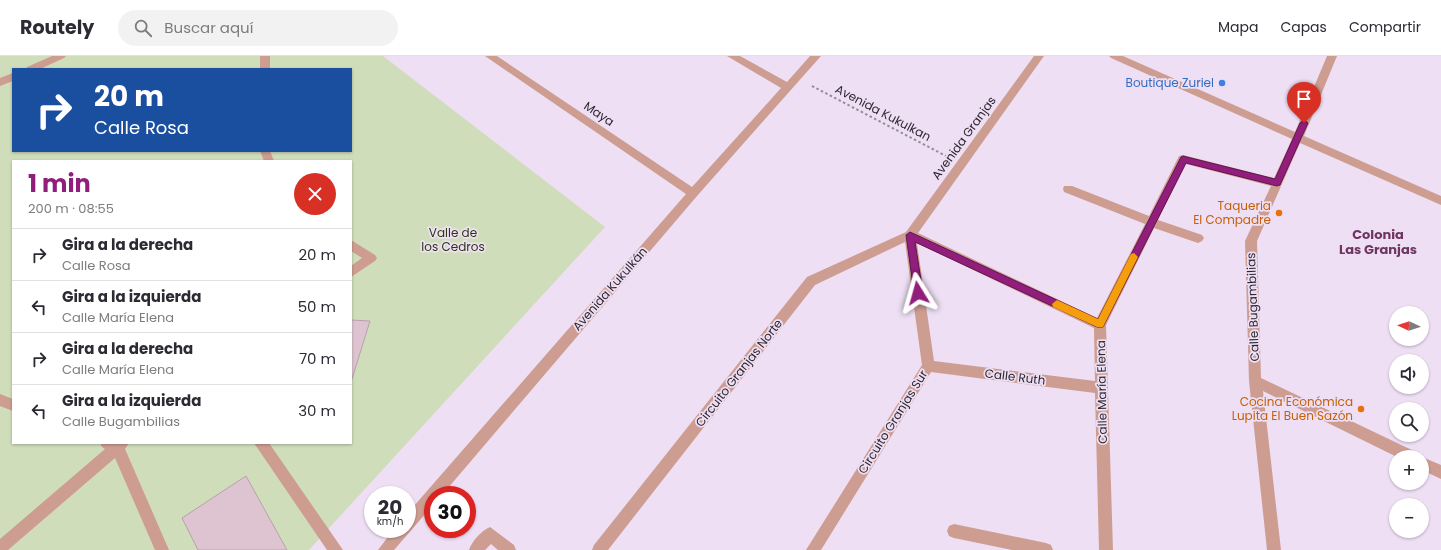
<!DOCTYPE html>
<html lang="es">
<head>
<meta charset="utf-8">
<style>
  :root { --surface:#fff; --page:#f2f2f3; --text:#2b2b33; --muted:#7c7c81; --line:#e1e1e2; --accent:#921e7c }
  body { margin:0; font-family:Poppins,sans-serif; background:var(--page); color:var(--text); height:100vh; display:flex; flex-direction:column; font-size:15px; white-space:nowrap }
  * { box-sizing:border-box; margin:0 }
  p { font-size:13px; color:var(--muted) }
  .icon { flex:none; width:22px; height:22px; fill:none; stroke:currentColor; stroke-width:2; stroke-linecap:round; stroke-linejoin:round }
  .map { position:relative; flex:1; overflow:hidden }
  .side { position:absolute; left:12px; top:104px; width:340px; height:284px; display:flex; flex-direction:column; background:var(--surface); border-radius:0px; box-shadow:0 1px 3px #0004 }
  .side>* { flex:none }
  .banner { position:absolute; left:12px; top:12px; width:340px; height:84px; border-radius:0px; box-shadow:0 1px 3px #0004; background:#1a4fa0; color:#fff; overflow:hidden }
  .needle { width:26px; rotate:274deg }
  .buttons { position:absolute; left:1389px; top:250px; display:grid; gap:8px }
  .buttons a { display:grid; place-items:center; width:40px; height:40px; border-radius:50%; background:var(--surface); box-shadow:0 1px 3px #0004; font-size:20px }
  .speed { position:absolute; left:364px; top:430px; display:flex; gap:8px; font-size:20px; font-weight:700; text-align:center }
  .speed>* { display:grid; place-content:center; width:52px; height:52px; border-radius:50%; background:var(--surface); box-shadow:0 1px 3px #0004; line-height:1 }
  .speed small { font-size:10px; font-weight:400 }
  .speed .limit { border:6px solid #d22; background:#fff; color:#111 }
  .pin { position:absolute; display:grid; place-items:center; width:34px; height:34px; color:#fff; margin:-41px -17px; border-radius:50% 50% 50% 0; rotate:-45deg; box-shadow:0 0 4px #0007 }
  .pin .icon { rotate:45deg }
  .me { position:absolute; width:44px; margin:-22px; rotate:352deg; stroke-linejoin:round; filter:drop-shadow(0 0 3px #0008) }
  .turn { display:flex; align-items:center; gap:14px; height:84px; padding:0 16px; font-size:18px }
  .turn .icon { width:52px; height:52px; stroke-width:2.5 }
  .turn b { display:block; font-size:28px; line-height:34px }
  .round { display:grid; place-items:center; flex:none; width:42px; height:42px; border-radius:21px; background:var(--page) }
  .overview { display:flex; align-items:center; justify-content:space-between; height:68px; padding:0 16px }
  h1 { font-size:24px; font-weight:700; line-height:30px; color:var(--accent) }
  ul { padding:0; list-style:none }
  li { display:flex; align-items:center; gap:12px; height:52px; padding:0 16px; border-top:1px solid var(--line) }
  li div { flex:1 }
  li b { display:block; font-size:15px }
  li em { font-style:normal }
  header { display:flex; align-items:center; gap:24px; box-sizing:border-box; height:56px; padding:0 20px; background:var(--surface); border-bottom:1px solid var(--line) }
  header strong { font-size:19px }
  nav { display:flex; gap:22px; margin-inline-start:auto; font-size:14px }
  .search { width:280px; height:36px; background:var(--page); display:flex; align-items:center; gap:10px; box-sizing:border-box; padding:0 14px; border-radius:22px; color:var(--muted); font-size:15px }
  .map>svg:first-child { display:block }
  .green { fill:#d0ddbb; fill-rule:evenodd }
  .building { fill:#ddc4d0; stroke:#b9a1ac }
  .lines { fill:none; stroke-linecap:round; stroke-linejoin:round }
  .path { stroke:#958b9a; stroke-width:2; stroke-dasharray:2.5 2.5; stroke-linecap:butt }
  .lane { fill:#ce9d91; fill-rule:evenodd }
  .street { fill:#ce9d91; fill-rule:evenodd }
  .route { fill:#921e7c; stroke:#5f1451 }
  .slow { fill:#f59e0b }
  .shop-dot { fill:#3f7fe0; stroke:#eedff4; stroke-width:1.5 }
  .food-dot { fill:#e8710a; stroke:#eedff4; stroke-width:1.5 }
  .labels { text-anchor:middle; stroke-width:3.5; stroke-linejoin:round; paint-order:stroke }
  .shop-label { font-size:12px; fill:#366cbe; stroke:#eedff4; text-anchor:end }
  .street-label { font-size:12px; fill:#2c272f; stroke:#eedff4 }
  .food-label { font-size:12px; fill:#c56008; stroke:#eedff4; text-anchor:end }
  .park-label { font-size:12px; fill:#2c3810; stroke:#eedff4 }
  .neighbourhood-label { font-size:13px; font-weight:bold; fill:#6e3560; stroke:#eedff4 }
</style>
</head>
<body>
<header>
<strong>Routely</strong>
<div class="search"><svg class="icon" aria-label="search" viewBox="0 0 24 24"><circle cx="10" cy="10" r="6"/><path d="M15 15l6 6"/></svg>Buscar aquí</div>
<nav><a>Mapa</a><a>Capas</a><a>Compartir</a></nav>
</header>
<div class="map">
<svg width="1441" height="494" viewBox="0 0 1441 494">
  <rect width="100%" height="100%" fill="#eedff4"/>
  <path class="green" d="M0 0H383L605 171 309 494H0ZM13 13H351V95H13ZM13 105H351V387H13Z"/>
  <path class="building" d="M351 264 370 265 351 326Z
    M246 420 287 494H198L182 462Z"/>
  <g class="lines">
    <path class="path" d="M812 30 946 100"/>
    <path class="lane" d="M52 0H66L64 2 40 13H26L27 11Z
      M260 0H270V13H260Z
      M13 17V25L0 30V22Z
      M260 95H270L274 105H264Z
      M351 184 375 199 377 202 375 205 351 221V210L362 202 351 195Z
      M0 338 13 343V355L0 350Z
      M100 387H129L125 393 169 494H155L115 402 8 494H0V483L105 393 102 391Z
      M254 387H269L343 494H327Z
      M490 471 514 489 516 494H498L491 488 485 494H469C472 485 481 475 490 471Z"/>
    <path class="street" d="M485 0H497L692 131 781 32 727 0H740L787 26 810 0H821L697 140 442 439H433V449L394 494H378L394 473H407V458L686 138Z
      M1034 0H1044L918 177 1097 262 1145 168 1064 136 1063 133 1064 130H1072L1149 160 1179 100 1183 99 1274 122 1292 83 1111 2 1109 0H1123L1295 76 1327 0H1337L1304 80 1441 140V149L1300 87 1257 185 1261 322 1416 396 1418 401H1397L1263 335 1281 494H1267L1249 325 1245 185 1271 130 1186 108 1158 164 1202 179 1204 182 1202 185 1198 187 1154 172 1106 269 1113 494H1099L1095 337 931 316 821 494H806L922 309 905 186 815 229 608 494H592L594 489 807 221 906 176ZM917 187 1094 272 1095 325 934 305Z
      M1421 401H1422L1441 409V423L1422 414Z
      M954 468 1046 487 1051 489 1053 494H1012L954 482 949 480 947 475 949 470Z"/>
  </g>
  <path class="route" d="M1304 64 1308 67 1280 129 1277 130 1186 107 1103 271H1097L915 186 923 237 918 241 914 237 906 179 910 176 1098 263 1181 101 1183 100 1275 123 1300 67Z"/>
  <path class="slow" d="M1134 197 1138 201 1103 271H1097L1053 251 1052 248 1057 244 1098 263 1131 198Z"/>
  <circle class="shop-dot" cx="1222" cy="27" r="4"/>
  <g class="food-dot">
    <circle cx="1279" cy="157" r="4"/>
    <circle cx="1361" cy="353" r="4"/>
  </g>
  <g class="labels">
    <g class="shop-label">
      <text x="1214" y="31">Boutique Zuriel</text>
    </g>
    <g class="street-label">
      <text transform="translate(883 57) rotate(28)" y="4">Avenida Kukulkan</text>
      <text transform="translate(599 58) rotate(34)" y="4">Maya</text>
      <text transform="translate(964 82) rotate(-54)" y="4">Avenida Granjas</text>
      <text transform="translate(610 233) rotate(-49)" y="4">Avenida Kukulkán</text>
      <text transform="translate(1253 251) rotate(-92)" y="4">Calle Bugambilias</text>
      <text transform="translate(739 317) rotate(-52)" y="4">Circuito Granjas Norte</text>
      <text transform="translate(1015 321) rotate(7)" y="4">Calle Ruth</text>
      <text transform="translate(1102 336) rotate(-91)" y="4">Calle María Elena</text>
      <text transform="translate(893 366) rotate(-58)" y="4">Circuito Granjas Sur</text>
    </g>
    <g class="food-label">
      <text x="1271" y="154">Taqueria<tspan x="1271" dy="14">El Compadre</tspan></text>
      <text x="1353" y="350">Cocina Económica<tspan x="1353" dy="14">Lupita El Buen Sazón</tspan></text>
    </g>
    <g class="park-label">
      <text x="453" y="181">Valle de<tspan x="453" dy="14">los Cedros</tspan></text>
    </g>
    <g class="neighbourhood-label">
      <text x="1378" y="183">Colonia<tspan x="1378" dy="15">Las Granjas</tspan></text>
    </g>
  </g>
</svg>
<div class="buttons">
<a><svg class="needle" viewBox="-14 -14 28 28"><path d="M0-13l5 13h-10z" fill="#e53935"/><path d="M0 13l5-13h-10z" fill="#7c7c81"/></svg></a>
<a><svg class="icon" aria-label="sound" viewBox="0 0 24 24"><path d="M4 9h4l5-4v14l-5-4H4zM17 9q2 3 0 6"/></svg></a>
<a><svg class="icon" aria-label="search" viewBox="0 0 24 24"><circle cx="10" cy="10" r="6"/><path d="M15 15l6 6"/></svg></a>
<a>+</a>
<a>−</a>
</div>
<div class="speed"><div>20<small>km/h</small></div><div class="limit">30</div></div>
<div class="pin" style="left:1304px;top:67px;background:#d93025"><svg class="icon" aria-label="arrive" viewBox="0 0 24 24"><path d="M6 21V4h12l-3 4 3 4H6"/></svg></div>
<svg class="me" style="left:918px;top:237px" viewBox="-20 -20 40 40"><path d="M0-17L14 15 0 8-14 15z" fill="#921e7c" stroke="#fff" stroke-width="4"/></svg>
<div class="banner">
<div class="turn"><svg class="icon" aria-label="right" viewBox="0 0 24 24"><path d="M7 20v-9h11M14 6l5 5-5 5"/></svg><div><b>20 m</b>Calle Rosa</div></div>
</div>
<section class="side">
<div class="overview"><div><h1>1 min</h1><p>200 m · 08:55</p></div><a class="round" style="background:#d93025;color:#fff"><svg class="icon" aria-label="close" viewBox="0 0 24 24"><path d="M6 6l12 12M18 6L6 18"/></svg></a></div>
<ul>
<li><svg class="icon" aria-label="right" viewBox="0 0 24 24"><path d="M7 20v-9h11M14 6l5 5-5 5"/></svg><div><b>Gira a la derecha</b><p>Calle Rosa</p></div><em>20 m</em></li>
<li><svg class="icon" aria-label="left" viewBox="0 0 24 24"><path d="M17 20v-9H6M10 6l-5 5 5 5"/></svg><div><b>Gira a la izquierda</b><p>Calle María Elena</p></div><em>50 m</em></li>
<li><svg class="icon" aria-label="right" viewBox="0 0 24 24"><path d="M7 20v-9h11M14 6l5 5-5 5"/></svg><div><b>Gira a la derecha</b><p>Calle María Elena</p></div><em>70 m</em></li>
<li><svg class="icon" aria-label="left" viewBox="0 0 24 24"><path d="M17 20v-9H6M10 6l-5 5 5 5"/></svg><div><b>Gira a la izquierda</b><p>Calle Bugambilias</p></div><em>30 m</em></li>
</ul>
</section>
</div>
</body>
</html>
